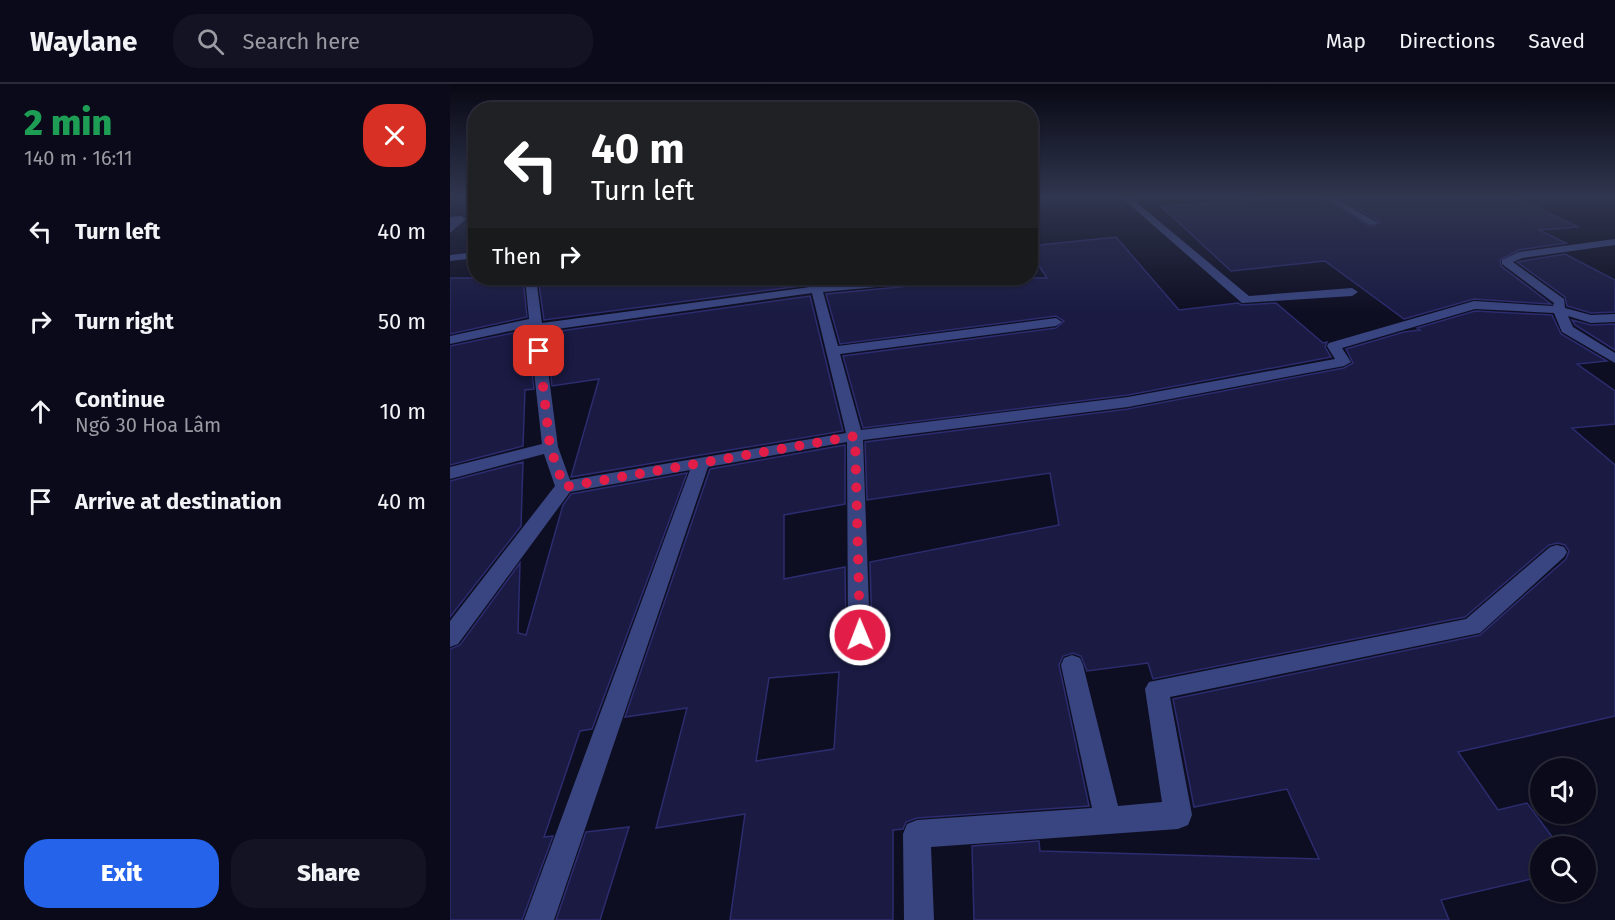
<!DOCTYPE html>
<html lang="en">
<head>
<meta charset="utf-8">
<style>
  :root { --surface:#0a0a1a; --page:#131323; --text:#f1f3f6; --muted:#999aa2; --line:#2a2b39; --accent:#2563eb }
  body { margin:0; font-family:"Fira Sans",sans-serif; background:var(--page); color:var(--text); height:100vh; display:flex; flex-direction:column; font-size:22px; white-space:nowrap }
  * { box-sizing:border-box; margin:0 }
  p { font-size:20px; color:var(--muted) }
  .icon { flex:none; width:33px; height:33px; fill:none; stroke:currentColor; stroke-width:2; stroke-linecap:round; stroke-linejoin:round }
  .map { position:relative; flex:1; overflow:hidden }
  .details { display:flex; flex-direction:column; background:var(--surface); width:450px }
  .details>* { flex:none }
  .hud { position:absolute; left:18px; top:18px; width:570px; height:183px; border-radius:24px; box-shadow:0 2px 4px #0004,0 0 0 2px var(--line); background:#202124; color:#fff; overflow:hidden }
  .fabs { position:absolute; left:1080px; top:674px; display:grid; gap:12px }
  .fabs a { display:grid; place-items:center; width:66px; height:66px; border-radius:50%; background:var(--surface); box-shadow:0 2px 4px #0004,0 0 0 2px var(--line); font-size:30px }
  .pin { position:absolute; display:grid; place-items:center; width:51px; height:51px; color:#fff; margin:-26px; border-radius:12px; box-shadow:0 3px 9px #0006 }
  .me { position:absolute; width:66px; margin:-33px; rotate:359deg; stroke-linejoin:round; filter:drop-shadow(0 0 4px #0008) }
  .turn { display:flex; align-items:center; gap:21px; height:126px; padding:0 24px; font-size:27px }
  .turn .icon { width:78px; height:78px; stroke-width:2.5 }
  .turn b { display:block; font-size:42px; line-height:51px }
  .then { display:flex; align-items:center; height:57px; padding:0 24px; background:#0003; gap:12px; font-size:22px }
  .round { display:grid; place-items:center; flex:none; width:63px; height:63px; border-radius:24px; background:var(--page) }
  .headline { display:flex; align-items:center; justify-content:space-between; height:102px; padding:0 24px }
  h1 { font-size:36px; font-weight:800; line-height:45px; color:#1e9e55 }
  .primary-button { display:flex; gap:12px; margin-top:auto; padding:12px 24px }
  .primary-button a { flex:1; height:69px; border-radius:24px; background:var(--accent); color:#fff; font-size:24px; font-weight:800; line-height:69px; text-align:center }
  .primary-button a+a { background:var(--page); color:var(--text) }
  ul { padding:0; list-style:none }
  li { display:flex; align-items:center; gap:18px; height:90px; padding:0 24px }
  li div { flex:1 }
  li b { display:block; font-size:22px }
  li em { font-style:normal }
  header { display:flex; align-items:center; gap:36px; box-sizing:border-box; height:84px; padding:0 30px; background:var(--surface); border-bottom:2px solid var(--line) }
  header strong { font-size:28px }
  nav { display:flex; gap:33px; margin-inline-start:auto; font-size:21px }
  .search { width:420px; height:54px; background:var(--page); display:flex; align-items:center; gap:15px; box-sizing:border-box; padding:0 21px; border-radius:24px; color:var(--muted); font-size:22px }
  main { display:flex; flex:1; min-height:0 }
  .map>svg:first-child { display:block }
  .building { fill:#1a1a43; stroke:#2c2c6f; stroke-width:1.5; fill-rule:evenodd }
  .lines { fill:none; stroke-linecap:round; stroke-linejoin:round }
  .minor { fill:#394581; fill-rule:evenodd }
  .route { stroke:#e11d48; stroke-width:10; stroke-dasharray:0 18 }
</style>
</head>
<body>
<header>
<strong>Waylane</strong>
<div class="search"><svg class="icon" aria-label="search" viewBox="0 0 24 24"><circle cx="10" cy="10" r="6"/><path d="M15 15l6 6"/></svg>Search here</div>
<nav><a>Map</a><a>Directions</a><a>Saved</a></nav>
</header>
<main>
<section class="details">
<div class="headline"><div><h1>2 min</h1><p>140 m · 16:11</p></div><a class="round" style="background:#d93025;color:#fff"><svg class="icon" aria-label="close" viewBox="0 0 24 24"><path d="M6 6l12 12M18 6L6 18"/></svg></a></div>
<ul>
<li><svg class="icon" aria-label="left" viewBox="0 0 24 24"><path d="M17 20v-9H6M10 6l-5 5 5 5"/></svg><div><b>Turn left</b></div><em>40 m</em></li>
<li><svg class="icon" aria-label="right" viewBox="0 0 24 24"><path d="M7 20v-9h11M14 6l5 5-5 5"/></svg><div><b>Turn right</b></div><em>50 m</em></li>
<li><svg class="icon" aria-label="ahead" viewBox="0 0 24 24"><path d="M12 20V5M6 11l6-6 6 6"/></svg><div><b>Continue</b><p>Ngõ 30 Hoa Lâm</p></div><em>10 m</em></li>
<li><svg class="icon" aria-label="arrive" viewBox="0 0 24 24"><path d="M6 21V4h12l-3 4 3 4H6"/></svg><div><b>Arrive at destination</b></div><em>40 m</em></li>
</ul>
<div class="primary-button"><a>Exit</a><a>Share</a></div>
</section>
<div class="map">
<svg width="1165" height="836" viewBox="0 0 1165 836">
  <rect width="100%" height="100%" fill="#0e0e22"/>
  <path class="building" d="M828 113H872L921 143 930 138 888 113H1065L1128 143 1089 146 1116 159 1069 166 1050 176 1051 182 1101 220 1024 215 954 235 875 177 781 187 712 123Z
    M666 153 729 226 788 219 792 221 826 219 873 259 877 258 875 263 881 273 678 311 413 344 393 272 606 244 614 237 606 232 390 260 376 210 492 199 500 194H597L580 168V162Z
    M1115 170 1165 196V228L1141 229 1117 222 1115 213 1067 178Z
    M0 194H73L77 233 0 250Z
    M88 194H357L358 201 94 236Z
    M371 194H437L373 199Z
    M360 212 393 347 121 393 149 295 102 302 96 249Z
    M1025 227 1102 231 1111 250 1157 277 1127 280 1165 307V340L1122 344 1165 381V632L1008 668 1048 726 1077 719 1109 762H1090V793L991 816 999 836H524L522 762 589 757 590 767 869 775 837 705 744 723 723 615 1030 551 1116 475 1119 467 1115 461 1108 459 1099 461 1015 533 703 595 698 579 637 587 631 572 623 569 613 572 609 581 639 722 467 734 456 738 453 745 443 746V836H280L295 730 206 744 237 624 175 633 260 385 395 361V420L334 431V495L395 483 396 551 400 559 410 562 418 559 422 551 420 478 609 441 600 389 417 416 415 358 678 325 894 284 903 279 896 265 954 248 970 246 967 244ZM389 588 384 665 306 677 319 594Z
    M1122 236 1141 241 1165 240V266L1125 241Z
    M77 246 84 305 75 306 73 362 0 381V262Z
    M73 378 71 442 0 533V397Z
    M237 389 142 645 130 647 94 753 103 752 72 836H0V565L10 561 70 479 68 549 76 551 113 421 121 410Z
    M179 743 150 836H106L136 748Z"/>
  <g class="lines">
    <path class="minor" d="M671 113H680L799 212 902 204 908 208 902 212 792 219Z
      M874 113H884L928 139 920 141Z
      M11 132 16 135 0 149V133Z
      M1165 155V161L1072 174 1063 178 1114 215 1115 224 1141 231 1165 230V238L1141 239 1118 232 1123 243 1165 269V279L1112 248 1104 229 1025 225 892 264 901 278 894 282 678 323 413 356 420 551 417 557 409 560 401 557 398 551 397 358 258 383 104 836H74L240 386 120 408 8 560 0 563V537L105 402 94 370 0 395V383L92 360 79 243 0 260V252L79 235 75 194H86L92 239 360 203 359 194H369L371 201 459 194H498L492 197 373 208 388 262 606 234 612 238 606 242 390 270 411 346 678 313 885 275 877 262 879 259 1024 217 1103 222 1104 219 1052 180V176L1069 168ZM362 209 396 349 120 396 108 363 93 247Z
      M26 168V174L0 177V171Z
      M1107 461 1114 463 1117 468 1114 473 1030 549 720 613 742 731 738 741 728 745 481 763 484 836H454L453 750 457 740 467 736 642 724 611 581 614 574 622 571 630 574 633 581 668 722 712 718 695 605 699 598 1016 535 1100 463Z"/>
  </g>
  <linearGradient id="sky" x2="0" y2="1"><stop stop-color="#080813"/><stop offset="0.49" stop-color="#30364f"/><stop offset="1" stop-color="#30364f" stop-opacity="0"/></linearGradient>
  <rect width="1165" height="230" fill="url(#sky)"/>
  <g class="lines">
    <path class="route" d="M89 267 100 363 114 403 405 352 410 551"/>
  </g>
</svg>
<div class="fabs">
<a><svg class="icon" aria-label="sound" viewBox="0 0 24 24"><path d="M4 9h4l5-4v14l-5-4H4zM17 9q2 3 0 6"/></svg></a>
<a><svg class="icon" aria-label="search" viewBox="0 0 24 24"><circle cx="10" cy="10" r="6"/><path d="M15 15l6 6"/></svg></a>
</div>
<div class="pin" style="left:89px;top:267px;background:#d93025"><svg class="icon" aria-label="arrive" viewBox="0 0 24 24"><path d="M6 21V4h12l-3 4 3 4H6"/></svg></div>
<svg class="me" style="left:410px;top:551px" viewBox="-20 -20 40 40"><circle r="17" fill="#e11d48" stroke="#fff" stroke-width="3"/><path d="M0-11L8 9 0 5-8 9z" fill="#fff"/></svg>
<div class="hud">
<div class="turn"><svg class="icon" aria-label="left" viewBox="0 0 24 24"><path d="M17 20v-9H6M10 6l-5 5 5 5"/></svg><div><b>40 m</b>Turn left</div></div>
<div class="then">Then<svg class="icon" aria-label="right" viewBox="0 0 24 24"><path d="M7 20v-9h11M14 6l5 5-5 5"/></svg></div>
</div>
</div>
</main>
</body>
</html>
